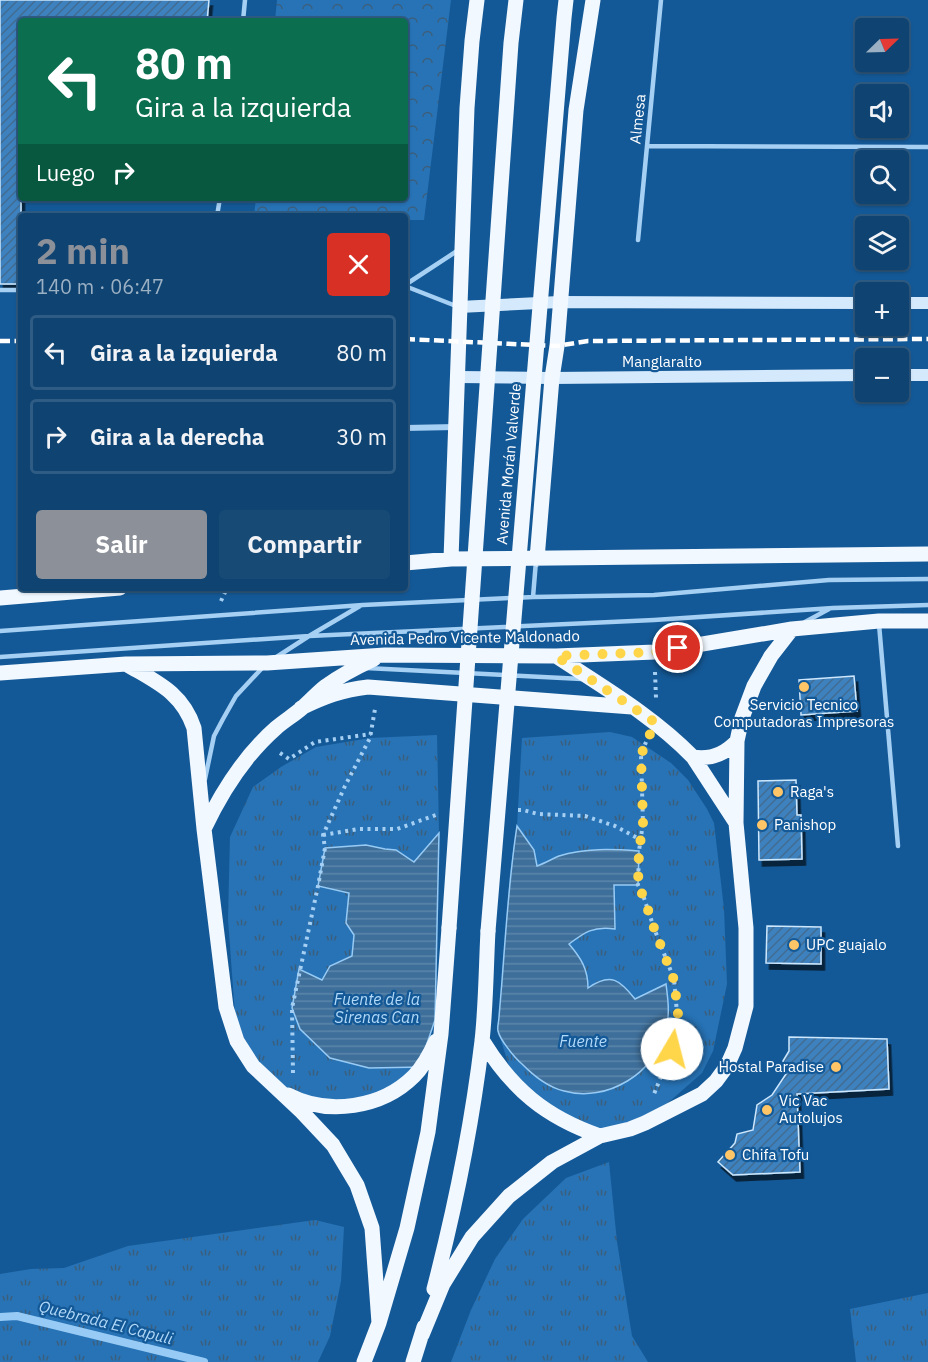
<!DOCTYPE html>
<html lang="es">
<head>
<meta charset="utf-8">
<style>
  :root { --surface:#0f4371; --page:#184a76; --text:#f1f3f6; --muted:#9bb0c3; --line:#2f5c84; --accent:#8c9099 }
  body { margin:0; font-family:"IBM Plex Sans",sans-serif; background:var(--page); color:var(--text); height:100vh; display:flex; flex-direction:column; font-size:22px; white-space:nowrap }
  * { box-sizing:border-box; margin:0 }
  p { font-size:20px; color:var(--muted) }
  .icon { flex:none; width:33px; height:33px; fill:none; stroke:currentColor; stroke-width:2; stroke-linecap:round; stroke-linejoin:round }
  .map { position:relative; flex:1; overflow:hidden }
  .details { position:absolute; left:18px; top:213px; width:390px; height:378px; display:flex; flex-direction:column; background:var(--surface); border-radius:6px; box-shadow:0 2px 4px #0004,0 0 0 2px var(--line) }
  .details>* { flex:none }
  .hud { position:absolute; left:18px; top:18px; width:390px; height:183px; border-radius:6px; box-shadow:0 2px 4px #0004,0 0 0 2px var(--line); background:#0b6e4f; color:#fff; overflow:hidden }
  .needle { width:39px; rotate:67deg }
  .fabs { position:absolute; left:855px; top:18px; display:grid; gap:12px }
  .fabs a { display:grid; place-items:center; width:54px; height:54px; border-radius:6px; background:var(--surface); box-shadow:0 2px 4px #0004,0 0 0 2px var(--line); font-size:30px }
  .pin { position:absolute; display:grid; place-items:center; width:51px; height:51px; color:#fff; margin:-26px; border:3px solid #fff; border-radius:50%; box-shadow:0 2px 6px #0007 }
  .me { position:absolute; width:66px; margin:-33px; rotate:8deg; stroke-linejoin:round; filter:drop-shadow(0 0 4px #0008) }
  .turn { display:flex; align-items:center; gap:21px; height:126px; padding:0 18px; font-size:27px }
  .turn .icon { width:78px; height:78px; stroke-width:2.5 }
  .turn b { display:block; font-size:42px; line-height:51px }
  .then { display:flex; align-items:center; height:57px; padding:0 18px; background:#0003; gap:12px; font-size:22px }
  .round { display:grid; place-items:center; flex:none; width:63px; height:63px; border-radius:6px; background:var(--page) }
  .overview { display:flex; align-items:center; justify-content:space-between; height:102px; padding:0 18px }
  h1 { font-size:36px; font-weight:700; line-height:45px; color:var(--accent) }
  .cta { display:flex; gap:12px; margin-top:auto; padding:12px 18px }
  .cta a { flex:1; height:69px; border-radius:6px; background:var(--accent); color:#fff; font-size:24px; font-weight:700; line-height:69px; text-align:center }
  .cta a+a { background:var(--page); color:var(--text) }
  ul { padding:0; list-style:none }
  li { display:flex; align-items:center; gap:18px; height:75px; margin:0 12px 9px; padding:0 6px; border:3px solid var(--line); border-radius:6px }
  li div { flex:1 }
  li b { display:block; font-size:22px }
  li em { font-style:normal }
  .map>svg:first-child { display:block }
  .grass { fill:url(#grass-tufts) }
  .forest { fill:url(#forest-crowns) }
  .water { fill:url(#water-rules); stroke:#97cbf5; stroke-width:1.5 }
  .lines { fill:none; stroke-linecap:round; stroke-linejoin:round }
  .stream { stroke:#97cbf5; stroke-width:8 }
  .building { fill:url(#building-hatch); stroke:#cde7fd; stroke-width:1.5; filter:url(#shadow) }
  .path { stroke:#a5cff3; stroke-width:4; stroke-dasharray:3 4.5; stroke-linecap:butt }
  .service { stroke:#a5cff3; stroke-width:4.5 }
  .minor { stroke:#a5cff3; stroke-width:6 }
  .secondary { stroke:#d4e9fc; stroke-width:12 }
  .primary { stroke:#f1f8ff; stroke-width:15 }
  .rail { stroke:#fff; stroke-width:4.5; stroke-dasharray:10 4.5; stroke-linecap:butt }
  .primary-bridge { stroke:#f1f8ff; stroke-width:15 }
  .route { stroke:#ffd54a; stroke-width:10; stroke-dasharray:0 18 }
  .poi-dot { fill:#ffc567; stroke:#145997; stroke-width:2 }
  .labels { text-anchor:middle; stroke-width:4.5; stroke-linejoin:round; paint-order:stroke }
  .street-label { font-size:15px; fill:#fff; stroke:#145997 }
  .poi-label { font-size:15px; fill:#fff; stroke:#145997; text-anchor:start }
  .water-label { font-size:16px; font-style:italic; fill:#b1d9f9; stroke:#145997 }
</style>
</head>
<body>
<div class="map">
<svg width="928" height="1362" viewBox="0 0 928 1362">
  <defs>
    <pattern id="grass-tufts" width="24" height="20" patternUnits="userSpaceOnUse" patternTransform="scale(1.5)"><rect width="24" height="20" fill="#2773b6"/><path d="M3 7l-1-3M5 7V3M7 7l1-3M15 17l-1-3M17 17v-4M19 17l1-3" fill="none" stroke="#3b5e7c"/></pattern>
    <pattern id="forest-crowns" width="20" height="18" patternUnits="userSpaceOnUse" patternTransform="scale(1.5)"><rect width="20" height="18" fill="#2773b6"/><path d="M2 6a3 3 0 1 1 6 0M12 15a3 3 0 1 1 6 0" fill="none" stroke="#3b5e7c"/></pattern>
    <pattern id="water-rules" width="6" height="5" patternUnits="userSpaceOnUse" patternTransform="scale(1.5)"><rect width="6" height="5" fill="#3e6f9b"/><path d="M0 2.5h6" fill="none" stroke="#5b85aa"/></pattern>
    <pattern id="building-hatch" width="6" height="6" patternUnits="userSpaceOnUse" patternTransform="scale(1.5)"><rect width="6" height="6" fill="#3d82bf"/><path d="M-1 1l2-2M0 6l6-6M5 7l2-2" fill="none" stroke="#436c91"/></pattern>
    <filter id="shadow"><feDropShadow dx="3.5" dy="6" stdDeviation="0" flood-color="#0009"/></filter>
  </defs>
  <rect width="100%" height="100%" fill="#145997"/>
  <path class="grass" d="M610 732 632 737 671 763 688 780 707 809 714 823 724 909 727 984 713 1051 702 1073 645 1123 600 1136 556 1117 509 1066 498 1031 510 873 517 826 522 738Z
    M437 735 439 833 435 1020 423 1055 393 1092 344 1107 293 1098 237 1041 228 919 230 837 253 787 281 767 316 747 370 738Z
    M609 1162 617 1242 632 1336 648 1362H451L471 1310 495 1259 523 1219 566 1178Z
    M315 1220 344 1227 341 1281 330 1336 318 1362H0V1274L31 1269 64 1268 128 1246Z
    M928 1293V1362H856L850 1309Z"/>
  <path class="forest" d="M277 0H451L424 220H405V216H254L256 198H405V21H275Z"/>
  <path class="water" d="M517 826 534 850 537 866C545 863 552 859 559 856 585 848 611 849 639 851L638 885H614L615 929C593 926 585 932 569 944 581 958 588 969 588 988 611 972 620 980 635 999L666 984C668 999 670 1014 666 1029 656 1073 607 1103 564 1091 547 1087 534 1076 522 1064 515 1058 500 1040 498 1031 497 1027 499 1021 499 1017 500 1005 501 993 502 981 506 929 509 877 517 826Z
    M439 833 435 1020 423 1055V1067L369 1068 330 1058 300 1029 292 1008 299 969 322 980 330 966 352 956 354 935 346 923 349 893 318 886 325 848 366 845 385 849 396 850 414 862Z"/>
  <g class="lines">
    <path class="stream" d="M0 1317 17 1316 204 1362"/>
  </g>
  <path class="building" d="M0 0H209L207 21H21V284H0Z
    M854 676 857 711 801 715 799 680Z
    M796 780 797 815H801L802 859 759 860 758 781Z
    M767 926 821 927V964L766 963Z
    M789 1037 887 1039 889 1089 797 1094 800 1172 733 1175 718 1162 735 1143 737 1134 753 1130 757 1105 772 1095 786 1074 783 1061 789 1051Z"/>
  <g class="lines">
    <path class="path" d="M221 601 227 588
      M655 672 656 698
      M646 742 641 755 643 823 639 851 638 885 644 898 654 928 674 979 677 1013 672 1049 654 1094
      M280 753 289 759 315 742 371 734
      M518 810H523L538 814 585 816 615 826 641 840
      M323 835 358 829H397L436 815
      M293 1073 292 1008 318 886 325 848 323 835 345 786 370 738 375 709"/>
    <path class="service" d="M243 21 245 0
      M647 146 928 147
      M217 216 220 198
      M638 240 661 0
      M405 285 457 251
      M405 286 456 306
      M0 290H21
      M533 597 536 561
      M805 622 829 609
      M879 624 898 846
      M0 631 363 605 533 597 654 595 829 580 928 579
      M0 657 309 636 654 620 833 608 928 605
      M275 658 309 636 360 606
      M366 668 582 679
      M205 779 214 736 223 719 236 696 264 666"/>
    <path class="minor" d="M405 428 455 427"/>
    <path class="secondary" d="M898 303H928
      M459 307 559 302 866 303
      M898 375H928
      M458 377 552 378 866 375"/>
    <path class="primary" d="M451 559 467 108 472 41 477 0
      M537 559 552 378 557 346 576 110 593 0
      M405 563 451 559 928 554
      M0 598 120 588
      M556 656C603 687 653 716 693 757L736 823
      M126 664C156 682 182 692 194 728L204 829 226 1007 237 1041 253 1066 302 1112 333 1145 357 1185 372 1228 379 1323
      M0 673 126 664 267 663 385 655 556 656 655 652 792 629 879 621H928
      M301 708C324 697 342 690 368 687L632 707
      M693 757C711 760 725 754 737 741
      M204 829C222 791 244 756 276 728 284 721 294 715 302 708 310 701 317 693 326 686 341 675 357 667 374 659
      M482 1040C512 1089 545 1117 600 1136
      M288 1095C328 1116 382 1108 414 1076 424 1066 430 1054 436 1041
      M434 1289C455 1208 472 1125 482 1041 486 1005 486 968 488 931
      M422 1335 443 1284 472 1237 509 1196 552 1162 600 1136 630 1129 645 1123 702 1094 716 1081 727 1066 735 1048 746 1006V928L736 823 737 741 742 718 754 686 771 656 792 629
      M364 1362 379 1323 407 1228 428 1132 441 1034 449 928
      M413 1362 424 1327"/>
    <path class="rail" d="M405 339 557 346 588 341 928 339
      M0 341H21"/>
    <path class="primary-bridge" d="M449 928 511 43 516 0
      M488 931 564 18 566 0"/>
  </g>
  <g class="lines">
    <path class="route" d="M672 1049 678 1013 674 980 654 928 644 898 638 885 639 851 643 823 641 755 648 738 656 723 556 656 655 652 678 648"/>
  </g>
  <g class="poi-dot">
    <circle cx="804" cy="687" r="6"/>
    <circle cx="778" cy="792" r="6"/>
    <circle cx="762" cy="825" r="6"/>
    <circle cx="794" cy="945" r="6"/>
    <circle cx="836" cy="1067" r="6"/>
    <circle cx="767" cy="1110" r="6"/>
    <circle cx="730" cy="1155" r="6"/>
  </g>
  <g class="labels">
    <g class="street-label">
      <text transform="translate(638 119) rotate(-84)" y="5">Almesa</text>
      <text x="662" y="367">Manglaralto</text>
      <text transform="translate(509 464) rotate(-85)" y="5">Avenida Morán Valverde</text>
      <text transform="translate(465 638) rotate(-1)" y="5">Avenida Pedro Vicente Maldonado</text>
    </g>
    <g class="poi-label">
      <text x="804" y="710" text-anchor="middle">Servicio Tecnico<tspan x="804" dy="17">Computadoras Impresoras</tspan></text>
      <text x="790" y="797">Raga's</text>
      <text x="774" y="830">Panishop</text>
      <text x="806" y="950">UPC guajalo</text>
      <text x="824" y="1072" text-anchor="end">Hostal Paradise</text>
      <text x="779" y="1106">Vic Vac<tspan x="779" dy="17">Autolujos</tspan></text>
      <text x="742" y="1160">Chifa Tofu</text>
    </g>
    <g class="water-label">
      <text x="377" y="1005">Fuente de la<tspan x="377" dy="18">Sirenas Can</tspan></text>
      <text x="583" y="1047">Fuente</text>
      <text transform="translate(106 1322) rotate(14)" y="6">Quebrada El Capuli</text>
    </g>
  </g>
</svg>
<div class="fabs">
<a><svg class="needle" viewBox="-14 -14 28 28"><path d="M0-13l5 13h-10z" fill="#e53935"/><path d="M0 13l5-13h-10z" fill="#9bb0c3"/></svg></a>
<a><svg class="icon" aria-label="sound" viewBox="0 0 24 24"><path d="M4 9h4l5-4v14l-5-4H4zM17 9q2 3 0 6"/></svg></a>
<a><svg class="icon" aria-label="search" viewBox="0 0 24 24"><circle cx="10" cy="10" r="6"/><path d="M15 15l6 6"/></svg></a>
<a><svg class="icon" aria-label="layers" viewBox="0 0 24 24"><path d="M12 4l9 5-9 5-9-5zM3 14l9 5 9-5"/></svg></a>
<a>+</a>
<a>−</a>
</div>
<div class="pin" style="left:678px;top:648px;background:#d93025"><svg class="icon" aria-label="arrive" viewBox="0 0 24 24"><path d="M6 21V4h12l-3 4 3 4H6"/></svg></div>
<svg class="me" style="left:672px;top:1049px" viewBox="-20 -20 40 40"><circle r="19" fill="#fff"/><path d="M0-13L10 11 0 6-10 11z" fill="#ffd54a"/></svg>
<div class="hud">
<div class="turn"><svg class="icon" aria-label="left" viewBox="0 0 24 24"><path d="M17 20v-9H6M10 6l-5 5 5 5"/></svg><div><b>80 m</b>Gira a la izquierda</div></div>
<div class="then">Luego<svg class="icon" aria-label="right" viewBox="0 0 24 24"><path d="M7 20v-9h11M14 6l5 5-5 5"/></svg></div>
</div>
<section class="details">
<div class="overview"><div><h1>2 min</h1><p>140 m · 06:47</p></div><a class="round" style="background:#d93025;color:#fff"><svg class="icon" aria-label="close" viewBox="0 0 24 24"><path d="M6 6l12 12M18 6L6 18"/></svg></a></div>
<ul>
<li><svg class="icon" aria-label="left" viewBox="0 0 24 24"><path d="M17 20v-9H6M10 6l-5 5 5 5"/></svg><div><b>Gira a la izquierda</b></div><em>80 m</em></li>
<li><svg class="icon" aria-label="right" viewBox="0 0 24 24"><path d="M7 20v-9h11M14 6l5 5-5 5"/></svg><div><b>Gira a la derecha</b></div><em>30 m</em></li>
</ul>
<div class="cta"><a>Salir</a><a>Compartir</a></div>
</section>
</div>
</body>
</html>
